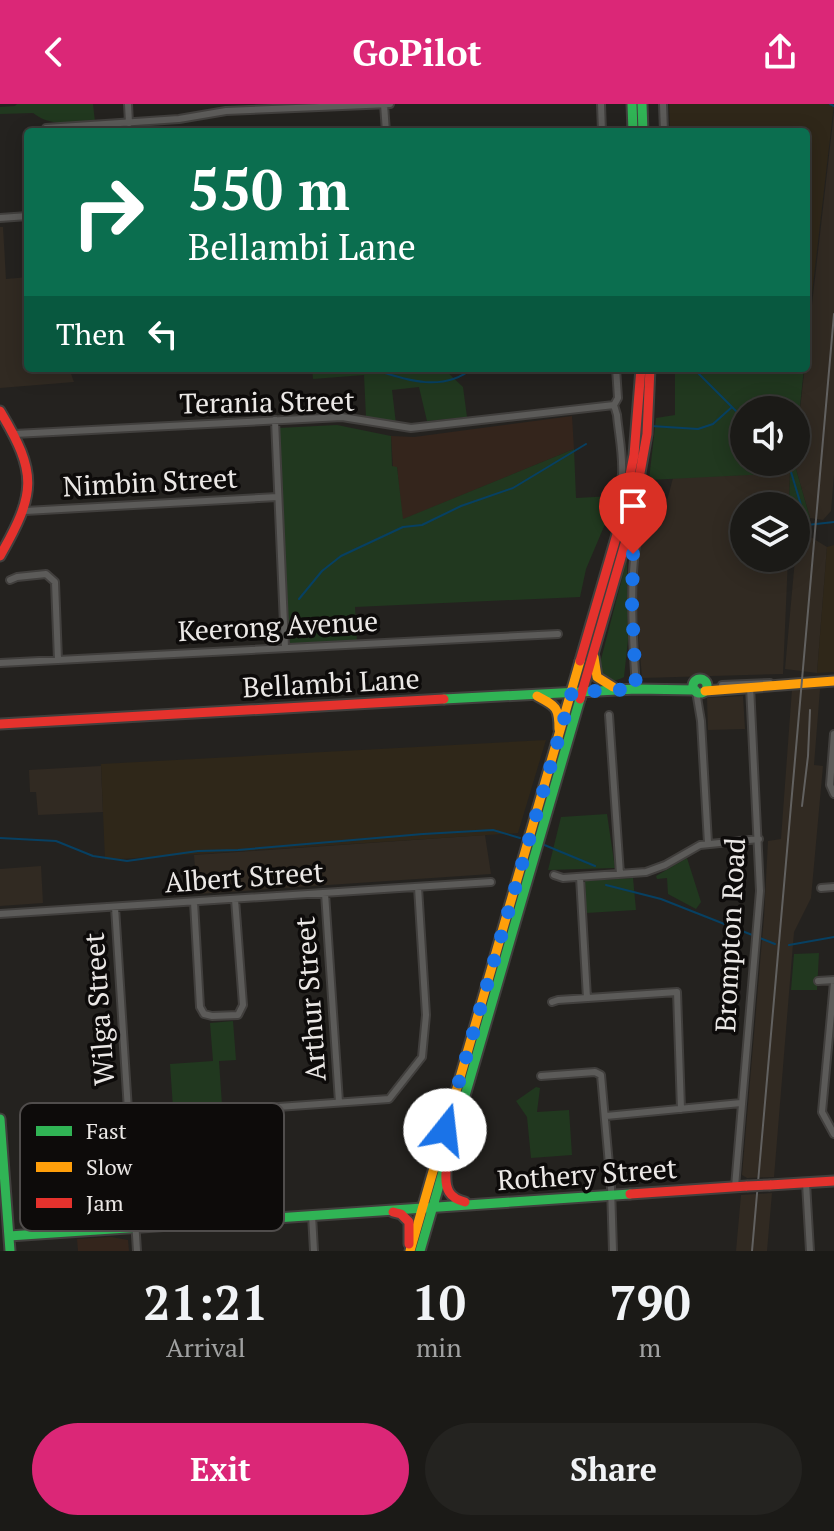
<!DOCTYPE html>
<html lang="en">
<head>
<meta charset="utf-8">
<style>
  :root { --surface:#1b1a17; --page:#242320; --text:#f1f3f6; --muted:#a0a1a1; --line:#393836; --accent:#db2777 }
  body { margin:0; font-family:"PT Serif",serif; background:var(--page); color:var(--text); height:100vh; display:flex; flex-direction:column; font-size:30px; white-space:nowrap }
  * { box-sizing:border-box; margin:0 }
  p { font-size:26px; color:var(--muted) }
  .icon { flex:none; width:44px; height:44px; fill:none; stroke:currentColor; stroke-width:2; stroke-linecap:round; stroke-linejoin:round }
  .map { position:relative; height:1147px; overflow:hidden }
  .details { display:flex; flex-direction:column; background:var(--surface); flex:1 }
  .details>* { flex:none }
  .banner { position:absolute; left:24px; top:24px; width:786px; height:244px; border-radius:8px; box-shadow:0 4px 20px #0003,0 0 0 2px var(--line); background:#0b6e4f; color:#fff; overflow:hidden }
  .buttons { position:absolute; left:730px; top:292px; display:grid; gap:16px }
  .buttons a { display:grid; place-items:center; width:80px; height:80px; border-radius:50%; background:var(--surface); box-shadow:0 4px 20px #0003,0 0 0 2px var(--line); font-size:40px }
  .pin { position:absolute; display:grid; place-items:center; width:68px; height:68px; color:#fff; margin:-82px -34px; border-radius:50% 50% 50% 0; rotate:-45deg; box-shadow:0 0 8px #0007 }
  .pin .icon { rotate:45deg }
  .me { position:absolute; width:88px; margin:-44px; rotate:16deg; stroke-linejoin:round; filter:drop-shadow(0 0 6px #0008) }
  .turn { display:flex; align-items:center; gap:28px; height:168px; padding:0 32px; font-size:36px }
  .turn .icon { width:104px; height:104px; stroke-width:2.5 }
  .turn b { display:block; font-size:56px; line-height:68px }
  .then { display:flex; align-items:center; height:76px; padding:0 32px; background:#0003; gap:16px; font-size:30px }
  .eta { display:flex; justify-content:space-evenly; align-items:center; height:136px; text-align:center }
  .eta b { font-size:48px; font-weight:600; line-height:56px }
  .action { display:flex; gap:16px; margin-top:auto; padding:16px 32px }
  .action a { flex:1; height:92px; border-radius:48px; background:var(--accent); color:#fff; font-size:32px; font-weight:600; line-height:92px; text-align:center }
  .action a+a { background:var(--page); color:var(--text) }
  header { display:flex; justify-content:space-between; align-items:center; height:104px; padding:0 32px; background:var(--accent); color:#fff; font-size:36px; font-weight:600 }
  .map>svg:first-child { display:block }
  .built { fill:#312a22 }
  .industrial { fill:#2f2719 }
  .education { fill:#34251c }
  .green { fill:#21381f }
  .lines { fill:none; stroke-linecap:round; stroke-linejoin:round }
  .stream { stroke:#074062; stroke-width:2 }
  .street-casing { stroke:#413f3d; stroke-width:10 }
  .fast-casing { stroke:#413f3d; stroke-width:13 }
  .slow-casing { stroke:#413f3d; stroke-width:13 }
  .jam-casing { stroke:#413f3d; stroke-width:13 }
  .street { stroke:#5c5b59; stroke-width:6 }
  .fast { stroke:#30b455; stroke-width:9 }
  .slow { stroke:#ff9f0a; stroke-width:9 }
  .jam { stroke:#e5322d; stroke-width:9 }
  .rail { stroke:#626160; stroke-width:2 }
  .jam-bridge-casing { stroke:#413f3d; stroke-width:13; stroke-linecap:butt }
  .jam-bridge { stroke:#e5322d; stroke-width:9 }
  .route { stroke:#1a73e8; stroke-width:14; stroke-dasharray:0 25.2 }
  .labels { text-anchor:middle; stroke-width:7; stroke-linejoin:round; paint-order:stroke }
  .street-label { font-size:28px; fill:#ebe8e6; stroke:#0d0b0a }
  .key { fill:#0d0b0a; stroke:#504d4c; stroke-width:2 }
  .key-label { font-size:22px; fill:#ebe8e6 }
</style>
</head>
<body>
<header><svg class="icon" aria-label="back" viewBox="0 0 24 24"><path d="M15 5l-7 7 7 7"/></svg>GoPilot<svg class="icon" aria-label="share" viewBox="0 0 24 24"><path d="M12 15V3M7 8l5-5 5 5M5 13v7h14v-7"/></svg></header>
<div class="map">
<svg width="834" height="1147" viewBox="0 0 834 1147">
  <rect width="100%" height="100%" fill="#24221f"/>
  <path class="built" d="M834 8V371L831 407 823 416 810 414 794 358Z
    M0 123H3L6 175 28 173V264H69L74 278 0 284Z
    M790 369 789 402H744V454H788L783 570 642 574 636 501V454L647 412 664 408 673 374Z
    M809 432 827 443 817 569 785 565 796 444Z
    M792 585H820L814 661 823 662 811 794 794 828 774 1073 747 1074 742 1071 764 813 768 737 781 735Z
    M743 592 745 625 708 626 707 594Z
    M101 662 103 708 38 711 36 688H30L29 666Z
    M485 731 491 770 197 790 194 751Z
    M41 762 43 799 0 802V765Z
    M772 1089 767 1147H736L741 1091Z"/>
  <path class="industrial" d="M669 0H834L808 224 806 28H670Z
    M834 441V568L817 569 827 443Z
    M546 636 518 729 105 756 101 660Z"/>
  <path class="education" d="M572 312 574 345 402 416 397 363H393L391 332 414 333Z
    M111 1133 128 1136 129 1147H78L77 1135Z"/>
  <path class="green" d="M17 0H93L95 18C72 19 51 23 33 9L0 10V3L15 2Z
    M312 264H443L463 283 467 313 427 317 419 283 392 286 396 320 366 313 364 271 313 275Z
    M675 264H804L796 340V306H744V358H794L810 414 809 432 796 444V402H789L790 369 649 376 656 314 675 311Z
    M337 321 391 332 392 362 397 363 403 415 574 345 576 394 613 392 601 401V407L608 413 586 465 580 493 355 503 357 538 290 540 277 335 278 324Z
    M627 455 628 536 624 573C612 580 602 576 599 563Z
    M607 710 615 764 548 766 561 713Z
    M687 754 701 798 696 805 668 790 667 774 657 775 656 772Z
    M633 774 636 806 586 809 585 777Z
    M819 849 817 886H791L794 850Z
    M233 917 236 956 219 957 222 1001 173 1004 170 960 213 957 210 919Z
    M536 983 540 984 537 1008 569 1006 572 1051 531 1054 527 1013 516 997Z"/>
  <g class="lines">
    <path class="stream" d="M830 0 834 2
      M368 264 370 265
      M693 264 737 308 744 310
      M376 266C408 277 444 288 473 264
      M651 322 698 325 713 320 732 303
      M788 358 807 421 834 418
      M299 495 322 467 341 452 403 423 422 421 461 402 513 384 586 340
      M0 734 56 737 93 752 127 757 198 747 238 746 423 730 493 726 520 734
      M542 740 595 762
      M606 781 661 795 775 840
      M789 841 834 833"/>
    <g class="street-casing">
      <path id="street" d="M128 0 129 19
        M384 0 386 28
        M601 0 602 28
        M663 0 664 28
        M46 24 179 15 226 7 390 0
        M0 114 28 112
        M614 301 618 294 616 264
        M275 316 285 543
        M14 330 342 313 411 324 614 301
        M610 402C631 381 619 337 617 311L614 301
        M25 407 278 393
        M10 476 17 473 46 470 55 478 58 556
        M0 559 558 530
        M722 581 770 579
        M636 585C634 543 621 422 657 396
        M696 587 701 617 708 739
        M609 611 620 770
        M834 630 830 681 834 690
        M554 771 563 774 646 768 665 761 700 741 759 735
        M580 773 587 894
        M821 784 834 783
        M325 789 339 998
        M194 798 200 903 204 910 212 912 238 911 243 901 235 795
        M115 803 137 1147
        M0 810 491 778
        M818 877 834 876
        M834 878 822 1008 834 1030
        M552 898 558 896 677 888 681 1005
        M541 972 595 968 601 971 611 1083 613 1147
        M606 1012 741 999
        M806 1079 810 1147
        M735 1083 760 787 750 582
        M312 1111 314 1147
        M224 1116 218 1011 224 1007 389 995 422 953 426 911 418 783"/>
    </g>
    <g class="fast-casing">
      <path id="fast" d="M632 0 633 28
        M642 0 643 28
        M693 582a7 7 0 1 1 14 0a7 7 0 1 1-14 0Z
        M444 595 636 585 695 586
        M0 1015 10 1147
        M9 1132 630 1090
        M420 1147 580 595"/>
    </g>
    <g class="slow-casing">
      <path id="slow" d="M594 553 597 573 613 583
        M705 587 834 577
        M537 592C556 602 559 603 559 625
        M410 1147 580 557"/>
    </g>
    <g class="jam-casing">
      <path id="jam" d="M0 307C38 370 36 389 0 452
        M580 557 620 420 634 351 641 264
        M580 595 631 419 647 330 650 264
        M0 620 444 595
        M446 1069C445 1085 449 1094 465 1098
        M770 1081 834 1077
        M630 1090 747 1082
        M393 1108 401 1110 409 1118V1140"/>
    </g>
    <use href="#street" class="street"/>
    <use href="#fast" class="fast"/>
    <use href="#slow" class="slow"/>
    <use href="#jam" class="jam"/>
    <path class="rail" d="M802 702 808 652 810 606
      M752 1147 834 210"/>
    <g class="jam-bridge-casing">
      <path id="jam-bridge" d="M747 1082 770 1081"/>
    </g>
    <use href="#jam-bridge" class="jam-bridge"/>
  </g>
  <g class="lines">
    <path class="route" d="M445 1026 572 588 636 585 632 502 633 450"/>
  </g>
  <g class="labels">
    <g class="street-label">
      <text transform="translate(267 298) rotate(-1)" y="10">Terania Street</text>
      <text transform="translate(150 378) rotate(-3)" y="10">Nimbin Street</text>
      <text transform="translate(278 522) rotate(-3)" y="10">Keerong Avenue</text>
      <text transform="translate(331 579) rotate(-3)" y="10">Bellambi Lane</text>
      <text transform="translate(244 773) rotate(-4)" y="10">Albert Street</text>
      <text transform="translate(730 831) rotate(-87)" y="10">Brompton Road</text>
      <text transform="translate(310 895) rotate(-94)" y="10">Arthur Street</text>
      <text transform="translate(99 905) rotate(-94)" y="10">Wilga Street</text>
      <text transform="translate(587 1070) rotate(-4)" y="10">Rothery Street</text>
    </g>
  </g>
  <rect x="20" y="999" width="264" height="128" rx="12" class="key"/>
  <rect x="36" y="1022" width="36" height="10" fill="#30b455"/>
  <rect x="36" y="1058" width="36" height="10" fill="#ff9f0a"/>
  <rect x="36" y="1094" width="36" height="10" fill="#e5322d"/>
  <g class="key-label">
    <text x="86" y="1035">Fast</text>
    <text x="86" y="1071">Slow</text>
    <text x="86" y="1107">Jam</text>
  </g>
</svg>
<div class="buttons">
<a><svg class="icon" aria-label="sound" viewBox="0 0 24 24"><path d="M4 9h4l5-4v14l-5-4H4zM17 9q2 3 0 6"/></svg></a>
<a><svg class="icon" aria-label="layers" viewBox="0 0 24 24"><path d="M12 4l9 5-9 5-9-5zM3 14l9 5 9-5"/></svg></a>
</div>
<div class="pin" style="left:633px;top:450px;background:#d93025"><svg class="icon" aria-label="arrive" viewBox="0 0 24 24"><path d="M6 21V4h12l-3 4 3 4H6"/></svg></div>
<svg class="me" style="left:445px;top:1026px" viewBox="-20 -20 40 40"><circle r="19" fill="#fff"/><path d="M0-13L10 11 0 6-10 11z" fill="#1a73e8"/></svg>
<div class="banner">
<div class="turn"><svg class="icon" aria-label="right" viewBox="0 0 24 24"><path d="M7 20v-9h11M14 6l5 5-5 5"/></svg><div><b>550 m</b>Bellambi Lane</div></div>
<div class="then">Then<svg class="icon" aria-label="left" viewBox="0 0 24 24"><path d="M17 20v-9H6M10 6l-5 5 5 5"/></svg></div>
</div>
</div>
<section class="details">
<div class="eta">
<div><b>21:21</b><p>Arrival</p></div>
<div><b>10</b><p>min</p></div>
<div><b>790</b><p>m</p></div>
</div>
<div class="action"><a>Exit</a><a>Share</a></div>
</section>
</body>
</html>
